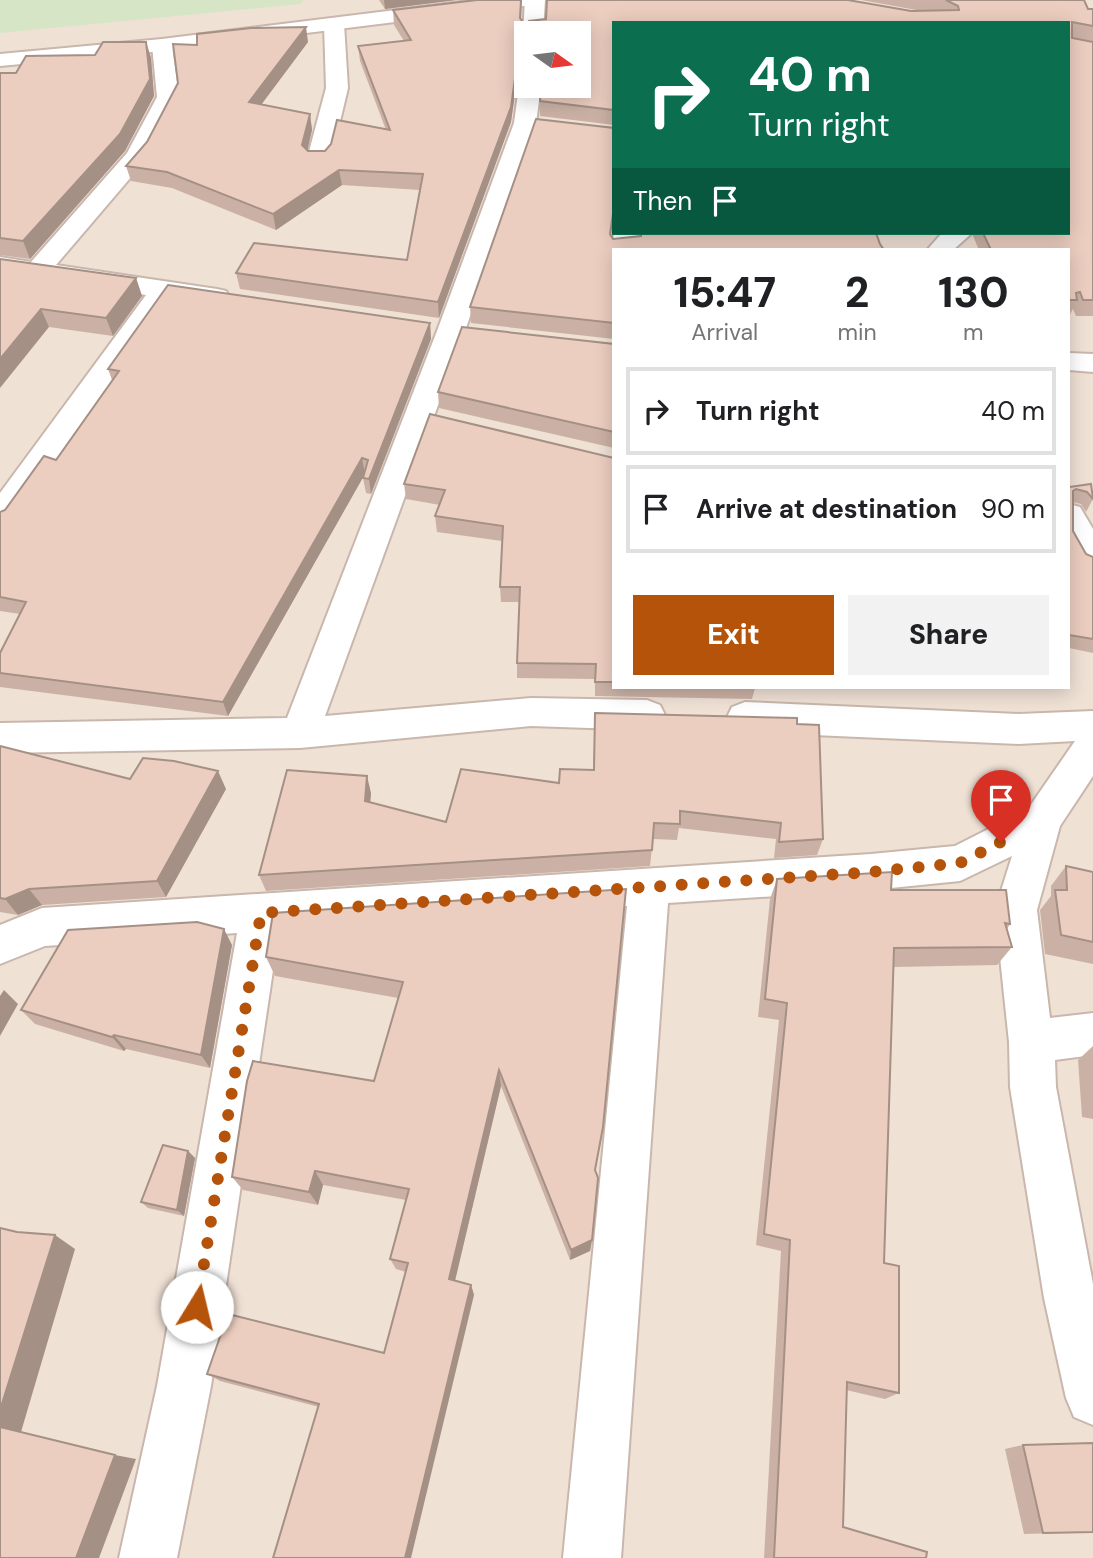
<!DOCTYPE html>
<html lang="en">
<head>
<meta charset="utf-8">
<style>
  :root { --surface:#fff; --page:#f2f2f2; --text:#202124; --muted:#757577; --line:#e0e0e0; --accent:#b45309 }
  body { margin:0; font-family:"DM Sans",sans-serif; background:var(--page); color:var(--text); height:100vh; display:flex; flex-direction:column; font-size:26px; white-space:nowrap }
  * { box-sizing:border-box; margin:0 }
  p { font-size:23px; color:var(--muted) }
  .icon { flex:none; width:38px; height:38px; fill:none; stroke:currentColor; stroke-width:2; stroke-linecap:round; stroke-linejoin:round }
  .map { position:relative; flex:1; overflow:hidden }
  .panel { position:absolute; left:612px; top:248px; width:458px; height:441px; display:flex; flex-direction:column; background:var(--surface); border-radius:0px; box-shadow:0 4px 18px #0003 }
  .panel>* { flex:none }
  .banner { position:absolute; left:612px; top:21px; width:458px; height:214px; border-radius:0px; box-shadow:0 4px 18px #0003; background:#0b6e4f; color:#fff; overflow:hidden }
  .needle { width:46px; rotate:104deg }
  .tools { position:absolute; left:514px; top:21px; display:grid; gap:14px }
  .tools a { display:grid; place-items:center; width:77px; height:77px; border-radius:0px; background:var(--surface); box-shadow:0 4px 18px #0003; font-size:35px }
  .pin { position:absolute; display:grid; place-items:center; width:60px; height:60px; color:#fff; margin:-72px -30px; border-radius:50% 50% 50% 0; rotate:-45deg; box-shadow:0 0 7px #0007 }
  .pin .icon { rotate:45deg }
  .me { position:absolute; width:77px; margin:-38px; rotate:9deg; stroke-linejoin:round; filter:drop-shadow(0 0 5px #0008) }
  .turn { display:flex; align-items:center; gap:24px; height:147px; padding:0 21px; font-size:32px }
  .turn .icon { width:91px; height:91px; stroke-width:2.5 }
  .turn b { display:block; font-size:49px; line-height:60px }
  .then { display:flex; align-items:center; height:66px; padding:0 21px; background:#0003; gap:14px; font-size:26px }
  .eta { display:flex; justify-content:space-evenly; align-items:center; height:119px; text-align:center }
  .eta b { font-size:42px; font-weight:800; line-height:49px }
  .cta { display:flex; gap:14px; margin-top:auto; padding:14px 21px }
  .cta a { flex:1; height:80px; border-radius:0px; background:var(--accent); color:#fff; font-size:28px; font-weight:800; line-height:80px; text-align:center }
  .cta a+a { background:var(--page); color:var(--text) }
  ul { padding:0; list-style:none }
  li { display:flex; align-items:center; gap:21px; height:88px; margin:0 14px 10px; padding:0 7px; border:4px solid var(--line); border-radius:0px }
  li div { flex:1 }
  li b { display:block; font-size:26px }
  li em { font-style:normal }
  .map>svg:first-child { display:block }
  .residential { fill:#f0e1d5; fill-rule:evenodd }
  .green { fill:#d5e5c6 }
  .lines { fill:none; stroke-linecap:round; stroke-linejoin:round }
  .minor-casing { stroke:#c9b7ad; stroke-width:4 }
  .tertiary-casing { stroke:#c9b7ad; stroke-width:4 }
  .minor { fill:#fff; fill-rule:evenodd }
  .tertiary { fill:#fff; fill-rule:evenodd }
  .wall { fill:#cbb1a5 }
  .shaded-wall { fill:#a59086 }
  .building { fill:#eccec0; stroke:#a59086; stroke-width:2 }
  .route { stroke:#b45309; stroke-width:12; stroke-dasharray:0 21.6 }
</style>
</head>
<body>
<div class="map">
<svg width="1093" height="1558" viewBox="0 0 1093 1558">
  <rect width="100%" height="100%" fill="#f9f0e5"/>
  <path class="residential" d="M182 0H1093V1558H0V9ZM614 23H1069V233H614ZM527 33H579V86H527ZM614 250H1069V688H614Z"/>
  <path class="green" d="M0 0H303L301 4 0 33Z"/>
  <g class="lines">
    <g class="minor-casing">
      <path id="minor" d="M525 0H545L543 33H527V38L523 33Z
        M334 18 341 20 344 24 348 88 331 159 327 164H311L307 159 326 88 324 24 327 20Z
        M162 39 169 41 172 45 179 97 149 156 56 265 217 289 226 291 230 297 226 303 217 305 171 298 11 524 0 527V493L146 295 0 273V257L31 262 127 153 157 97 152 45 155 41Z
        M527 80V86H541L536 123 465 331 325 716 531 698 647 700 660 705 665 715 660 725 647 730 531 726 300 748 0 753V723L287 718 437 331 514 123 519 86Z
        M614 232 638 233V250H614V253L612 250Z
        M942 233H972L953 250H927Z
        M1069 353 1093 354V372L1069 370Z
        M1069 504 1080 507 1093 529V569L1081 565 1069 544Z
        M745 702 1019 714 1093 711V776L1060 826 1037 910 1050 1018 1093 1013V1055L1055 1060 1056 1087 1093 1284V1425L1074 1417 1066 1398 1044 1298 1010 1087 1009 1042 995 910 1012 856 960 881 871 890 668 903 621 1558H563L627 906 279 930 211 1386 177 1558H119L157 1386 237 933 45 946 0 964V925L42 908 871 854 955 846 1028 809 1075 741 1019 744 745 732 732 727 727 717 732 707Z"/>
    </g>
    <g class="tertiary-casing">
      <path id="tertiary" d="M477 0H534L524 6 162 51 0 66V54L162 39Z"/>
    </g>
    <use href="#minor" class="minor"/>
    <use href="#tertiary" class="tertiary"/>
  </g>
  <path class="wall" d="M379 0H456L385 9Z
    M522 0 521 20 525 25 922 11 861 0H1084L1088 9H1093V316H1076L1073 309 1069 316V250H979L973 236V233H1069V23H614V125L540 116V101L579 86 527 33V78L520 80 516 86 511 122 439 318 240 289 236 273 407 260 420 190 342 185 276 230 172 188 131 181 126 166 147 142 197 45 308 42 261 105 310 114 312 130 307 150 308 151H325L386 130 360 61 358 46 404 41 394 25 393 10Z
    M146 42 151 58 154 96 125 151 30 259 0 255V73H16L95 55Z
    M614 128V230H612L611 236 613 239 640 236V233H876L614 250V339L471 323 470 307Z
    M0 259 136 278 142 296 113 336 49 327Z
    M430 323 431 339 371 494 366 493 363 478 364 475 228 716 0 687V653L20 614 0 611V512L5 510 56 460 112 380 108 369Z
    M614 344V448L439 408 438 392Z
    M614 458V688H755L752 699 595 696V679L517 678V663L519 602H501L500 587 502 541 437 532 435 516 440 505 406 499 404 484Z
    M1091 484 1093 499 1086 512 1081 504 1073 502V531L1086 554 1093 557V653L1069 648V487Z
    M595 713 797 724 823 839 817 855 774 858 776 839 679 828 677 840 653 839 650 866 266 891 259 875 371 793 370 802 446 822 593 770Z
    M0 746 130 779 226 789 166 897 42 905 18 915 0 912Z
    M1066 866 1093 872V964L1045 954 1040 910 1051 896V886Z
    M777 879 891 890 1010 924 1007 929 1012 947 997 965 894 967 884 1263 899 1393 885 1399 846 1390 843 1527 926 1558H764L781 1251 756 1245 779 1020 758 1017 770 899Z
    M626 889 603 1127 595 1172 592 1240 590 1251 570 1260 501 1086 455 1281 471 1285 474 1295 319 1407 220 1381 207 1374 384 1353 406 1272 396 1269 390 1259 406 1200 323 1185 318 1205 243 1190 232 1177 374 1081 398 998 275 976 266 957Z
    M232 945 210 1068 126 1049 124 1051 35 1024 21 1010Z
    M1093 1046V1119L1082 1117 1078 1060Z
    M188 1151 195 1158 184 1216 148 1208 141 1202Z
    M1023 1445 1093 1532 1024 1534 1005 1449Z"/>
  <path class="shaded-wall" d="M384 0H456L385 9Z
    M306 27 308 42 252 117 249 102Z
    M146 42 151 58 154 96 125 151 30 259 23 241Z
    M526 62V77L520 80 516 86 511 122 439 318 438 302 516 71 519 65Z
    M310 114 312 130 305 161 302 145Z
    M339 170 342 185 276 230 273 214Z
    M136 278 142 296 113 336 106 318Z
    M41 309 49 327 0 388V359Z
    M430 323 431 339 371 494 369 479Z
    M362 458 365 474 228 716 223 702Z
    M218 771 226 789 166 897 157 881Z
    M367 776 371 793 369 818 365 801Z
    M29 889 42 905 18 915 5 899Z
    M224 929 232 945 210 1068 201 1055Z
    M4 990 18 1004 0 1036V996Z
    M114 1035 126 1049 124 1051 112 1037Z
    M499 1070 501 1086 453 1289 449 1279Z
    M188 1151 195 1158 184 1216 177 1210Z
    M315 1171 323 1185 318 1205 309 1192Z
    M55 1235 75 1249 21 1432 0 1427V1410Z
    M592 1240 590 1251 570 1260 571 1250Z
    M471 1285 474 1295 411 1558H405Z
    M115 1455 136 1459 99 1558H76Z"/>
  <path class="building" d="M477 0H521L520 18 525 25H529V21L546 19 547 0H848L911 11 959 10 958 6 946 0H1084L1088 9H1093V26L1072 22V38L1093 42V300H1083L1080 292 1076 293 1077 300H1069V250H991L983 233H1069V23H614V110L540 101 541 86H579V33H527V63L526 62 519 65 516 71 511 107 438 302 236 273 254 243 407 260 423 174 339 170 273 214 167 172 126 166 147 142 178 83 173 44 197 45V34L251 28 306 27 249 102 310 114 302 145 308 151H325L331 144 337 120 390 130 358 46 411 40 393 10Z
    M103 42H146L150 79 120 134 23 241 0 238V73H16L26 56 95 55Z
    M536 119 614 128V214H613L610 234 613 239 641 236V233H876L880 244 884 250H614V323L470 307Z
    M0 259 136 278 106 318 41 309 0 359Z
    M168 285 430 323 369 479 363 478 368 460 362 458 223 702 0 673V653L26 602 0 597V512L5 510 44 456 56 460 119 371 108 369Z
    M462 327 614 344V432L438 392Z
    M430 414 614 458V682H595L596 664 517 663 520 587H500L503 526 435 516 445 490 404 484Z
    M1091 484 1093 499 1087 492 1076 489 1073 491V531L1086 554 1093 557V639L1069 635V487Z
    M595 713 797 718V724L819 725 823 839 779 842 781 823 680 811V824L654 823 652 850 259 875 287 770 367 776 365 801 446 822 461 769 559 783 560 769 594 770Z
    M0 746 130 779 143 758 174 761 218 771 157 881 29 889 5 899 0 898Z
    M1066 866 1093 872V942L1061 935 1055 890H1067Z
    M892 872 891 890H1006L1010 924 1005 923 1012 947 894 948 884 1263 899 1266V1393L847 1382 843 1527 927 1552 926 1558H774L790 1240 764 1234 787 1003 765 999 777 879Z
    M626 889 603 1127 595 1170 598 1178 592 1240 571 1250 499 1070 449 1279 471 1285 405 1558H273L319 1404 207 1374 228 1314 384 1353 408 1263 390 1259 409 1189 315 1171 309 1192 232 1177 247 1081 253 1061 374 1081 403 982 266 957 273 913Z
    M197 922 224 929 201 1055 114 1035 112 1037 21 1010 68 930Z
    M163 1145 188 1151 177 1210 141 1202Z
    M0 1228 17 1232 55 1235 0 1410Z
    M0 1427 115 1455 76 1558H0Z
    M1093 1443V1532L1043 1533 1023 1445Z"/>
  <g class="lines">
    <path class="route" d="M197 1307 261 913 871 872 960 863 1001 842"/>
  </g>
</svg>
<div class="tools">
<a><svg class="needle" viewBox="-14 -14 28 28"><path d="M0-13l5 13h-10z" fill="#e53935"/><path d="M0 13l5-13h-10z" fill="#757577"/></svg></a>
</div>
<div class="pin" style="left:1001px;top:842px;background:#d93025"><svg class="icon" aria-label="arrive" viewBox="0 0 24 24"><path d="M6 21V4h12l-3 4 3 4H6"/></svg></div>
<svg class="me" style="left:197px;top:1307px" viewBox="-20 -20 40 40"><circle r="19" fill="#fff"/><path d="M0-13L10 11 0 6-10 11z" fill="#b45309"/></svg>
<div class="banner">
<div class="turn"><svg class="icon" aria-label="right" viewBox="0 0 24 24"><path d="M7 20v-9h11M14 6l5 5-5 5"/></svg><div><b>40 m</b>Turn right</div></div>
<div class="then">Then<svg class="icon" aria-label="arrive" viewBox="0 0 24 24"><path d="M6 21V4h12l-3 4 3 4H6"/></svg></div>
</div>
<section class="panel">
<div class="eta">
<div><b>15:47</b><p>Arrival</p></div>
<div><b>2</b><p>min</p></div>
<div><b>130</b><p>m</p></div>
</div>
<ul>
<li><svg class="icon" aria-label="right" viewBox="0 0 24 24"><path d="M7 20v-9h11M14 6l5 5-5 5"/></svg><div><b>Turn right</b></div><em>40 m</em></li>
<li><svg class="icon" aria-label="arrive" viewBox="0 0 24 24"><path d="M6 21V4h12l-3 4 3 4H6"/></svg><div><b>Arrive at destination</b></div><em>90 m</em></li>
</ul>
<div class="cta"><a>Exit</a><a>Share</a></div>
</section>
</div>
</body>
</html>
